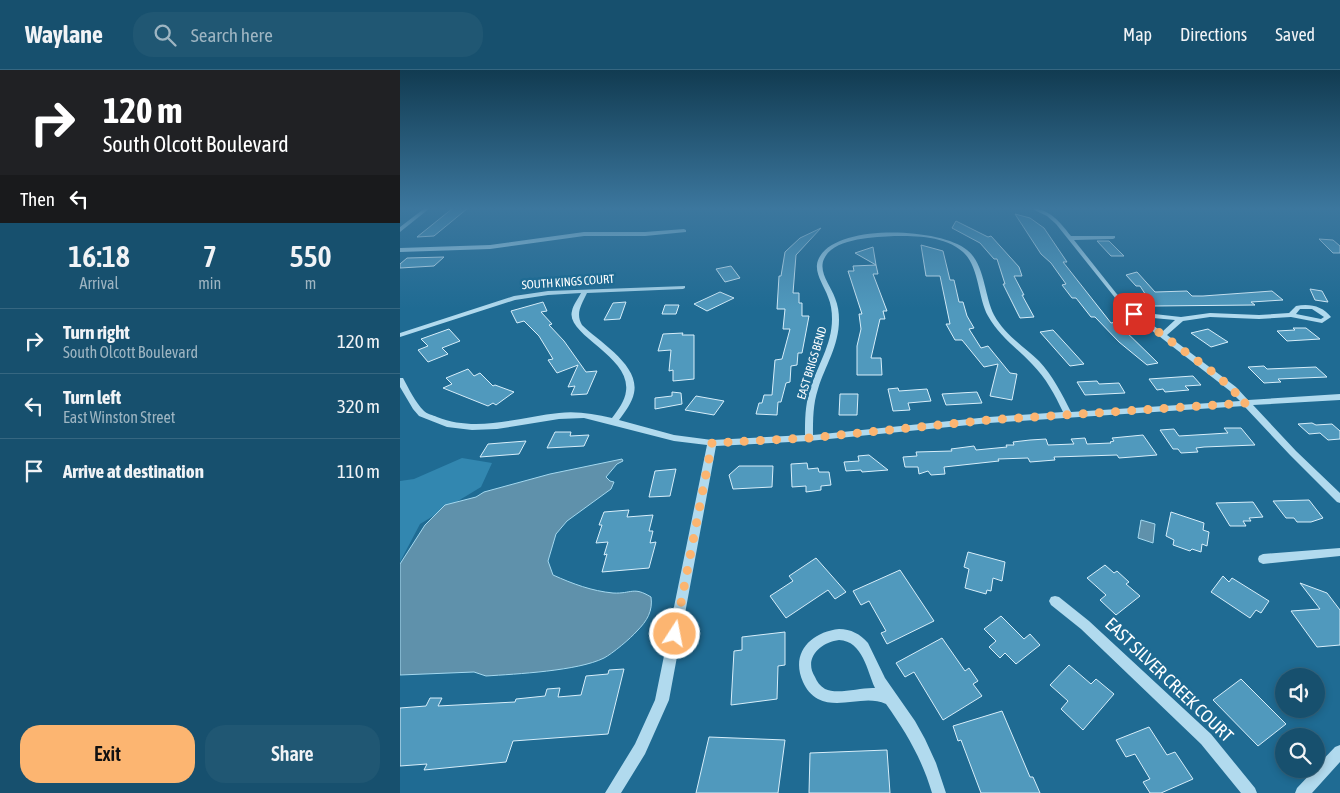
<!DOCTYPE html>
<html lang="en">
<head>
<meta charset="utf-8">
<style>
  :root { --surface:#17506e; --page:#205773; --text:#f1f3f6; --muted:#9eb5c2; --line:#366781; --accent:#fcb571 }
  body { margin:0; font-family:"Asap Condensed",sans-serif; background:var(--page); color:var(--text); height:100vh; display:flex; flex-direction:column; font-size:19px; white-space:nowrap }
  * { box-sizing:border-box; margin:0 }
  p { font-size:16px; color:var(--muted) }
  .icon { flex:none; width:28px; height:28px; fill:none; stroke:currentColor; stroke-width:2; stroke-linecap:round; stroke-linejoin:round }
  .map { position:relative; flex:1; overflow:hidden }
  .sheet { display:flex; flex-direction:column; background:var(--surface); width:400px }
  .sheet>* { flex:none }
  .banner { background:#202124; color:#fff; overflow:hidden }
  .controls { position:absolute; left:875px; top:598px; display:grid; gap:10px }
  .controls a { display:grid; place-items:center; width:50px; height:50px; border-radius:50%; background:var(--surface); box-shadow:0 2px 8px #0003,0 0 0 1px var(--line); font-size:25px }
  .pin { position:absolute; display:grid; place-items:center; width:42px; height:42px; color:#fff; margin:-21px; border-radius:10px; box-shadow:0 2px 8px #0006 }
  .me { position:absolute; width:55px; margin:-28px; rotate:11deg; stroke-linejoin:round; filter:drop-shadow(0 0 4px #0008) }
  .turn { display:flex; align-items:center; gap:18px; height:105px; padding:0 20px; font-size:22px }
  .turn .icon { width:65px; height:65px; stroke-width:2.5 }
  .turn b { display:block; font-size:35px; line-height:42px }
  .then { display:flex; align-items:center; height:48px; padding:0 20px; background:#0003; gap:10px; font-size:19px }
  .eta { display:flex; justify-content:space-evenly; align-items:center; height:85px; text-align:center }
  .eta b { font-size:30px; font-weight:600; line-height:35px }
  .cta { display:flex; gap:10px; margin-top:auto; padding:10px 20px }
  .cta a { flex:1; height:58px; border-radius:20px; background:var(--accent); color:#111; font-size:20px; font-weight:600; line-height:58px; text-align:center }
  .cta a+a { background:var(--page); color:var(--text) }
  ul { padding:0; list-style:none }
  li { display:flex; align-items:center; gap:15px; height:65px; padding:0 20px; border-top:1px solid var(--line) }
  li div { flex:1 }
  li b { display:block; font-size:19px }
  li em { font-style:normal }
  header { display:flex; align-items:center; gap:30px; box-sizing:border-box; height:70px; padding:0 25px; background:var(--surface); border-bottom:1px solid var(--line) }
  header strong { font-size:24px }
  nav { display:flex; gap:28px; margin-inline-start:auto; font-size:18px }
  .search { width:350px; height:45px; background:var(--page); display:flex; align-items:center; gap:12px; box-sizing:border-box; padding:0 18px; border-radius:20px; color:var(--muted); font-size:19px }
  main { display:flex; flex:1; min-height:0 }
  .map>svg:first-child { display:block }
  .green { fill:#3287b0 }
  .water { fill:#5f91ab; stroke:#a4d8ef }
  .building { fill:#5099bd; stroke:#d7eefa }
  .lines { fill:none; stroke-linecap:round; stroke-linejoin:round }
  .minor { fill:#b1daee; fill-rule:evenodd }
  .route { stroke:#fcb571; stroke-width:9; stroke-dasharray:0 16.2 }
  .labels { text-anchor:middle; stroke-width:5; stroke-linejoin:round; paint-order:stroke }
  .far-street-label { font-size:12px; fill:#fff; stroke:#1f6b93 }
  .near-street-label { font-size:18px; fill:#fff; stroke:#1f6b93 }
</style>
</head>
<body>
<header>
<strong>Waylane</strong>
<div class="search"><svg class="icon" aria-label="search" viewBox="0 0 24 24"><circle cx="10" cy="10" r="6"/><path d="M15 15l6 6"/></svg>Search here</div>
<nav><a>Map</a><a>Directions</a><a>Saved</a></nav>
</header>
<main>
<section class="sheet">
<div class="banner">
<div class="turn"><svg class="icon" aria-label="right" viewBox="0 0 24 24"><path d="M7 20v-9h11M14 6l5 5-5 5"/></svg><div><b>120 m</b>South Olcott Boulevard</div></div>
<div class="then">Then<svg class="icon" aria-label="left" viewBox="0 0 24 24"><path d="M17 20v-9H6M10 6l-5 5 5 5"/></svg></div>
</div>
<div class="eta">
<div><b>16:18</b><p>Arrival</p></div>
<div><b>7</b><p>min</p></div>
<div><b>550</b><p>m</p></div>
</div>
<ul>
<li><svg class="icon" aria-label="right" viewBox="0 0 24 24"><path d="M7 20v-9h11M14 6l5 5-5 5"/></svg><div><b>Turn right</b><p>South Olcott Boulevard</p></div><em>120 m</em></li>
<li><svg class="icon" aria-label="left" viewBox="0 0 24 24"><path d="M17 20v-9H6M10 6l-5 5 5 5"/></svg><div><b>Turn left</b><p>East Winston Street</p></div><em>320 m</em></li>
<li><svg class="icon" aria-label="arrive" viewBox="0 0 24 24"><path d="M6 21V4h12l-3 4 3 4H6"/></svg><div><b>Arrive at destination</b></div><em>110 m</em></li>
</ul>
<div class="cta"><a>Exit</a><a>Share</a></div>
</section>
<div class="map">
<svg width="940" height="723" viewBox="0 0 940 723">
  <rect width="100%" height="100%" fill="#1f6b93"/>
  <path class="green" d="M62 388 92 393 81 417 20 454 0 492V411L14 409Z"/>
  <path class="water" d="M222 389 223 391 217 394 206 407 210 411 214 412 211 419 167 451 156 464 148 491 153 505C173 514 192 521 213 523 232 524 233 516 251 527 253 541 247 551 237 561 231 568 212 584 204 588 178 601 116 604 86 606L74 602 0 605V494L25 455 45 435 76 427 84 422 150 404Z
    M741 450 755 454 753 473 738 468Z"/>
  <path class="building" d="M53 138H68L34 166 17 167Z
    M615 144 630 148 644 158 667 192H663L711 253 716 252 758 293 747 295 719 272 695 247H691L676 228H672L662 215 666 214 651 193 641 184Z
    M556 151 588 167 591 166 619 197 622 206H614L624 225H622L634 247 620 248 603 214H605L597 189H594L580 173 552 158Z
    M421 158 396 185 393 223H399V233H402V246H409L402 283H398L397 295 391 296 390 312 386 313 381 332H378L377 345 356 344 359 333H362L364 325H372L375 290 382 289 390 259H383L385 239H377L379 206H381L385 182 400 168Z
    M919 169 933 170 940 176V183H933Z
    M697 171H709L724 186H711Z
    M521 175 543 181 550 210H554L559 232H563L567 246 574 258 569 259 581 278 588 276 610 303 617 304 612 330 590 326 598 294 584 297 562 270H555L546 254H550L540 206H526Z
    M473 177 476 195 455 183Z
    M44 187 34 196 0 198V194L7 188Z
    M476 195 478 204H473L487 241H483L485 249H480L471 288H481L482 305H457V276L461 259 459 244H462L448 201H454L453 196Z
    M331 196 340 208 325 212 316 199Z
    M737 202 755 222 787 221 792 226H803L872 221 883 230 851 232 855 235 753 236 740 216H736L726 205Z
    M910 219 922 221 928 232 915 230Z
    M320 222 334 228 307 241 294 234Z
    M143 232 147 241 141 242 152 254 149 255 164 271 186 302 197 301 187 324 171 325 175 316 168 317 178 295 157 303 148 290 153 289 139 266 124 251 117 253 111 241Z
    M226 232 220 249 204 250 213 233Z
    M265 235H279L276 244H262Z
    M893 258H906L920 269 887 271 877 261 895 260Z
    M49 259 60 271 42 278 48 284 28 292 18 280 28 276 21 269Z
    M808 259 828 272 811 277 791 263Z
    M653 260 675 284 684 294 670 296 640 262Z
    M283 263 282 265H294V309L273 311V300L269 301 271 280 258 281 263 264Z
    M864 296 867 299 916 297 927 307 878 309 881 312 864 313 848 297Z
    M68 299 74 306 80 303 93 316 95 315 114 322 96 335 93 333 88 336 43 318 52 314 46 308Z
    M793 306 801 315 785 316 789 320 765 322 763 319 757 320 749 309Z
    M697 311 699 314 719 313 725 323 685 325 677 312Z
    M498 318 499 321 527 319 531 331 508 333 510 340 493 341 488 319Z
    M272 322 281 323 282 334 255 339V328L272 326Z
    M577 322 582 333 546 335 542 324Z
    M440 324H458L457 345H439Z
    M296 326 324 331 314 345 285 340Z
    M912 353 916 355 932 354 940 361V369L928 370 920 363 909 364 898 354Z
    M824 358H841L855 375 804 377 796 378 798 382 781 383 778 379H773L760 360 774 359 779 366 828 363Z
    M155 362H171L170 366 189 365 184 376 147 378Z
    M743 365 757 385 719 388 717 385 654 387 655 390 630 392 628 388 598 389 599 391 544 397 545 404 531 405 528 401 519 404 518 397H505L503 387 517 386 516 382 552 381 551 379 574 376 576 380 607 377 606 375H614L613 372 630 370 646 369 648 375 674 374 671 369 685 368 687 374 711 373 710 372 714 371 712 368Z
    M126 371 119 384 80 387 88 374Z
    M469 385 488 400 462 402 461 400 446 401 444 392 459 391 458 386Z
    M407 393 408 399 418 398 419 402H429L431 415 421 416V420L406 422V416L392 417 391 394Z
    M339 396H373L372 417 333 419 329 405Z
    M276 399 270 426 249 427 255 401Z
    M909 430 923 448 911 452H897L894 448H886L873 431Z
    M853 432 863 447 849 448 851 451H843L846 456H830L816 433Z
    M229 440 227 447 253 445 249 461H253L250 473 256 472 249 498 202 502 207 484 204 485 208 472 196 473 202 455H199L204 442Z
    M771 442 804 453 803 460 809 462 807 476 802 474 801 482 792 479 790 481 773 475 774 470 766 466Z
    M568 482 605 492 602 511 593 508 591 521 587 520 586 524 565 518 569 499 564 497Z
    M416 488 446 522 435 529 428 520 386 548 370 526 393 511 389 506Z
    M705 495 714 503 717 501 729 512 726 514 740 526 716 545 700 530 706 525 687 508Z
    M500 500 534 551 487 574 481 563 486 561 469 531 461 535 453 521Z
    M823 506 829 512 832 508 869 531 861 543 856 540 850 548 811 522Z
    M900 513 927 523 940 540V575L917 577 891 541 920 539Z
    M601 546 624 569 630 564 640 575 616 594 605 583 600 588 589 577 596 571 584 559Z
    M385 562V595L378 596 377 629 331 635 334 581 342 580V567Z
    M542 568 565 601 569 598 578 611 573 614 582 626 543 650 514 602 505 607 496 593Z
    M669 595 691 614 696 609 714 624 683 660 661 639 668 631 650 615Z
    M224 599 208 664 113 671 106 692 24 700 27 694 0 696V638L26 636 30 628H42L38 636 115 632 116 629 145 626 147 619 160 618 158 627 181 625 186 606 208 604 209 600Z
    M841 609 886 654 858 676 813 630Z
    M602 641 630 707H633L640 723H581L561 670 558 671 553 656Z
    M749 657 767 685 775 682 793 709 761 723H750L743 712 750 709 735 684 726 687 716 670Z
    M309 667 385 670 378 723H296Z
    M487 680 490 723H409L410 683Z"/>
  <g class="lines">
    <path class="minor" d="M25 138H30L0 162V157Z
      M630 138C649 138 660 152 671 166H715V168L713 169 674 170 716 223 728 237 736 242 781 247 810 243 859 245 889 243 896 236C909 233 923 236 931 247L922 253 891 247 859 249 810 247 783 251 767 265 836 317 848 330 940 324V330L853 335 896 381 940 423V433L937 432 890 385 844 336 589 353 409 371 316 376 269 630 245 684 221 723H205L235 674 255 630 307 375 274 371 184 348 159 349 97 359 72 360 47 357 19 346 13 339 0 317V308H3C9 319 15 332 24 341 27 344 33 345 37 347 77 363 119 347 159 343 177 341 194 344 212 348 218 340 225 331 226 321 231 286 165 265 172 241 173 235 178 229 181 223L148 225 115 230 0 267V263L114 226 148 221 285 216V218L283 219 187 223C182 234 175 243 182 255 199 272 240 295 234 323 232 333 225 342 219 350L274 365 312 370 405 365C405 350 405 335 410 320 417 296 432 275 432 249 432 241 431 234 428 227 424 215 412 201 419 188 437 153 540 158 567 180 585 194 584 225 594 245 605 265 623 276 639 291 653 306 662 324 671 342L840 331 830 321 724 239 656 154 647 146ZM494 166C517 166 545 166 563 182 579 196 578 228 588 246 599 266 617 278 632 294 646 308 655 325 663 342L589 347 413 365C413 349 413 334 418 319 425 296 439 276 439 250 439 243 438 235 435 228 431 216 418 202 424 189 433 168 475 167 494 166ZM900 239H912L924 247 921 249 896 244ZM742 247 775 250 762 262Z
      M284 159 286 160V162L245 166H184L90 179 0 182V178L90 175 184 162H245Z
      M940 478V486L863 494 859 492 858 489 859 486 863 484Z
      M655 526 659 527 689 551 811 664 855 718 857 723H841L801 674 681 559 651 535 649 531 651 527Z
      M439 559C451 559 460 564 468 573L485 608 515 651 525 669 536 693 546 723H532C522 689 506 662 486 634 464 624 440 640 418 629 411 625 406 619 403 612 390 583 411 562 439 559ZM439 570C463 571 467 601 475 618 461 617 438 625 425 619 420 616 417 612 415 607 403 588 421 572 439 570Z
      M940 675V692L912 723H895L897 718 915 699H916V697L935 677Z"/>
  </g>
  <linearGradient id="sky" x2="0" y2="1"><stop stop-color="#113b51"/><stop offset="0.58" stop-color="#3c779e"/><stop offset="1" stop-color="#3c779e" stop-opacity="0"/></linearGradient>
  <rect width="940" height="239" fill="url(#sky)"/>
  <g class="lines">
    <path class="route" d="M275 564 312 373 409 368 589 350 846 333 818 306 734 244"/>
  </g>
  <g class="labels">
    <g class="far-street-label">
      <text transform="translate(168 212) rotate(-4)" y="4">SOUTH KINGS COURT</text>
      <text transform="translate(412 293) rotate(-73)" y="4">EAST BRIGS BEND</text>
    </g>
    <g class="near-street-label">
      <text transform="translate(769 610) rotate(44)" y="6">EAST SILVER CREEK COURT</text>
    </g>
  </g>
</svg>
<div class="controls">
<a><svg class="icon" aria-label="sound" viewBox="0 0 24 24"><path d="M4 9h4l5-4v14l-5-4H4zM17 9q2 3 0 6"/></svg></a>
<a><svg class="icon" aria-label="search" viewBox="0 0 24 24"><circle cx="10" cy="10" r="6"/><path d="M15 15l6 6"/></svg></a>
</div>
<div class="pin" style="left:734px;top:244px;background:#d93025"><svg class="icon" aria-label="arrive" viewBox="0 0 24 24"><path d="M6 21V4h12l-3 4 3 4H6"/></svg></div>
<svg class="me" style="left:275px;top:564px" viewBox="-20 -20 40 40"><circle r="17" fill="#fcb571" stroke="#fff" stroke-width="3"/><path d="M0-11L8 9 0 5-8 9z" fill="#fff"/></svg>
</div>
</main>
</body>
</html>
